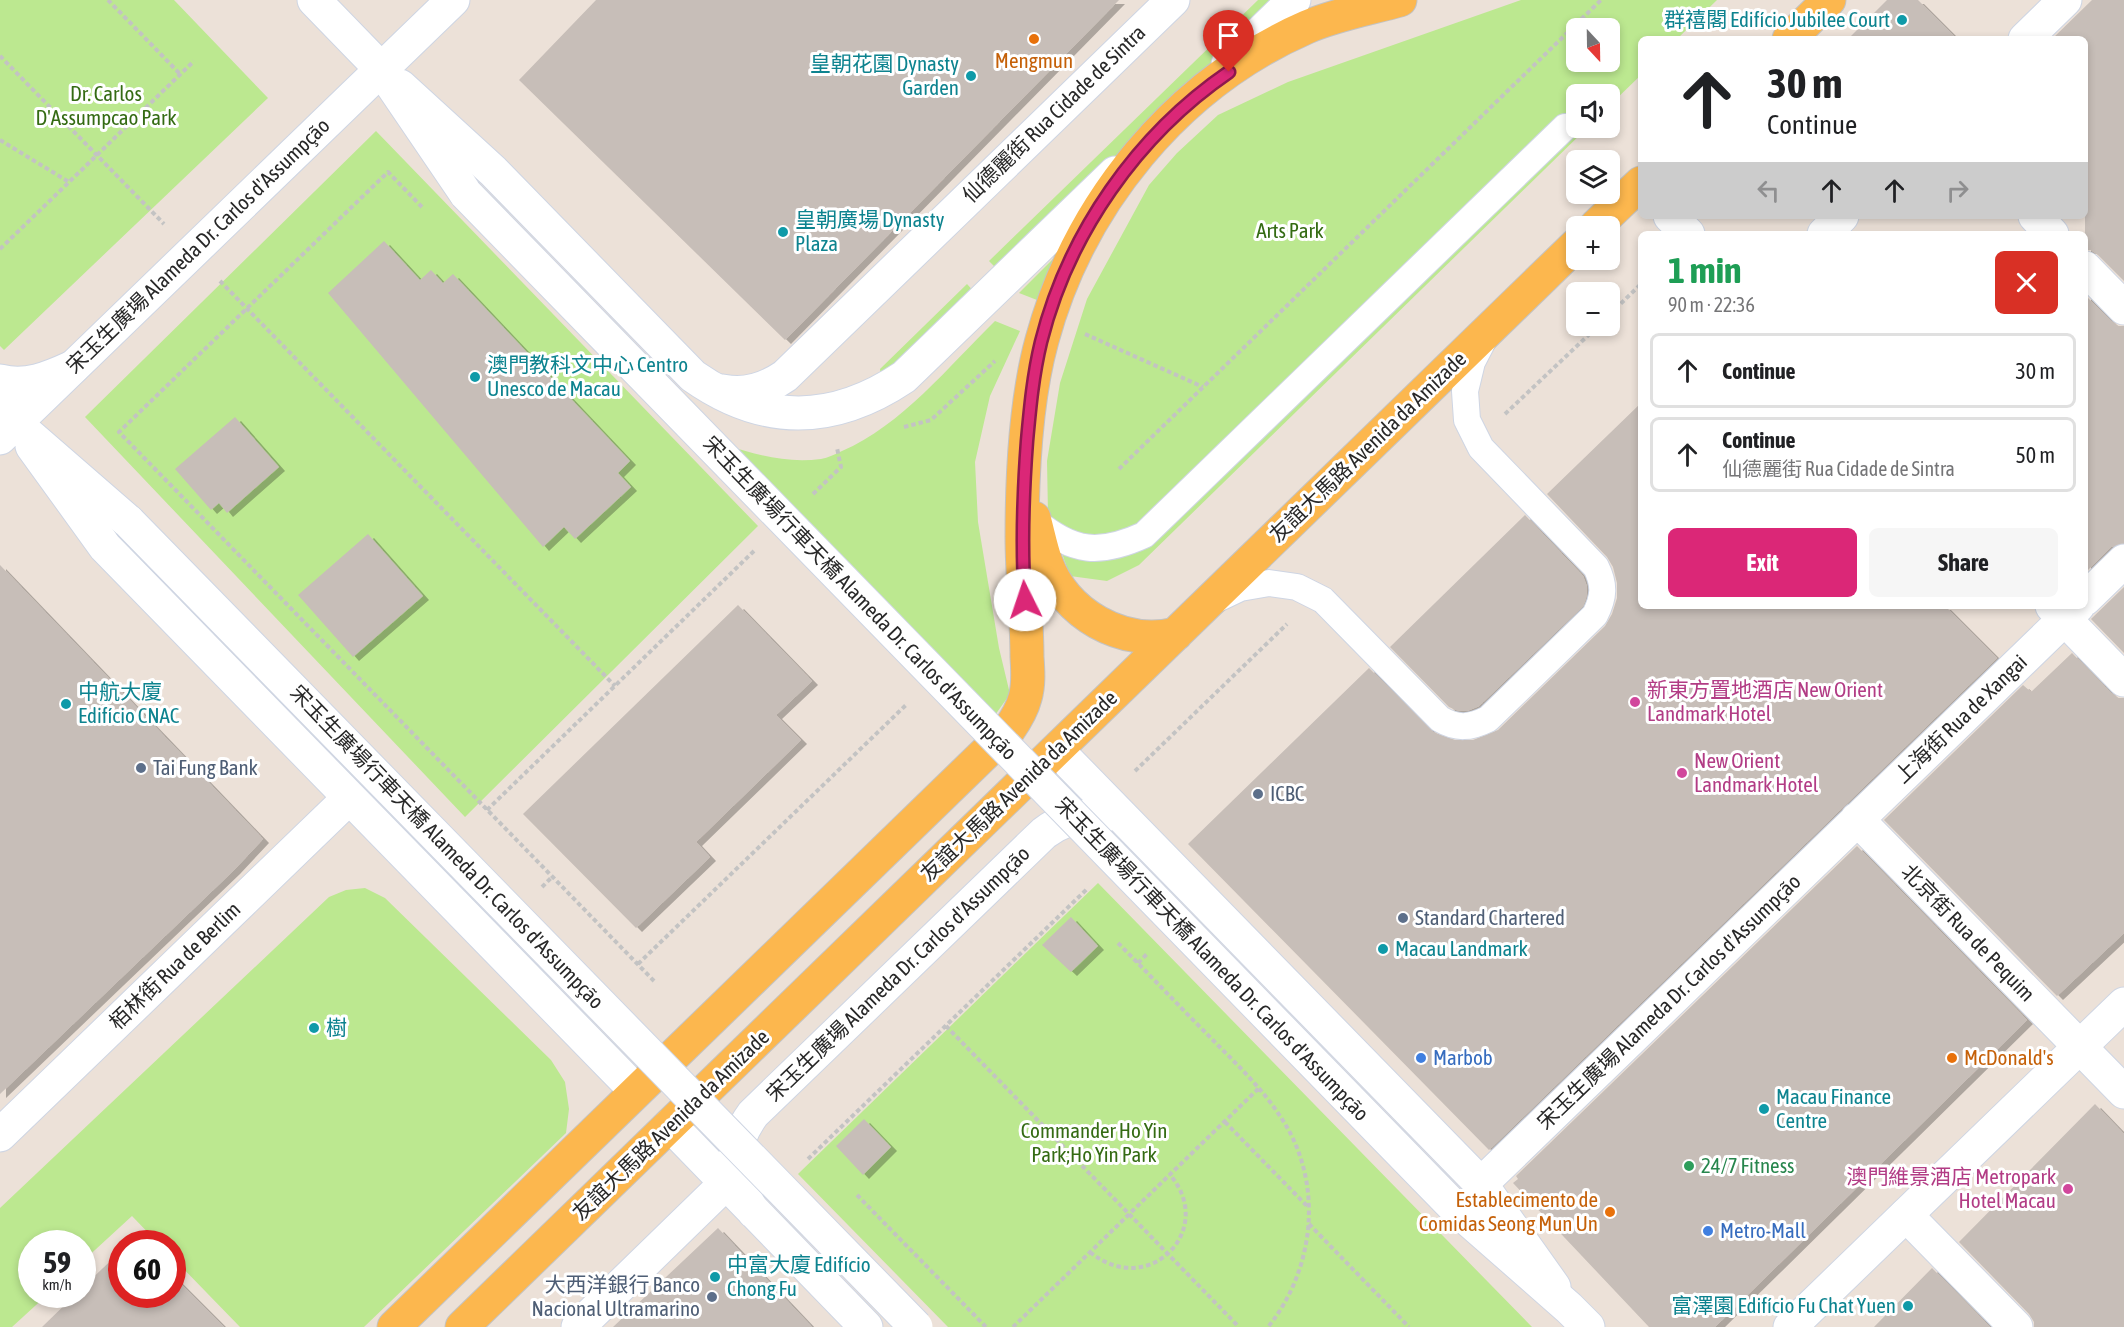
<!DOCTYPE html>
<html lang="en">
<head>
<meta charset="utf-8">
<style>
  :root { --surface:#fff; --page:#f6f6f6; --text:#202124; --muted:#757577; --line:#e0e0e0; --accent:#db2777 }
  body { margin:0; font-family:"Asap Condensed","Noto Sans SC",sans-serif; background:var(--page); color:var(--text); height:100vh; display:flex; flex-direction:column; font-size:22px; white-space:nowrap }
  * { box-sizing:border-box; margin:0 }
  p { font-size:20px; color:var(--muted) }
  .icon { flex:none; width:33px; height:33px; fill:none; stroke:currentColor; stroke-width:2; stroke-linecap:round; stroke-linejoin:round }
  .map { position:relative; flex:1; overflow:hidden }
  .drawer { position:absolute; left:1638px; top:231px; width:450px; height:378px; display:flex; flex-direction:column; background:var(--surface); border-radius:9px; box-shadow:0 3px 9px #0003 }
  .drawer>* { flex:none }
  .hud { position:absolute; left:1638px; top:36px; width:450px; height:183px; border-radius:9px; box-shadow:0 3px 9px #0003; background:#fff; color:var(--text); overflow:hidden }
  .needle { width:39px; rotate:158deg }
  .controls { position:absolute; left:1566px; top:18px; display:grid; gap:12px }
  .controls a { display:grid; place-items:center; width:54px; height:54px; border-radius:9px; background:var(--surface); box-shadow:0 3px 9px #0003; font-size:30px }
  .speed { position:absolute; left:18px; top:1230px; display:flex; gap:12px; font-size:30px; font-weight:700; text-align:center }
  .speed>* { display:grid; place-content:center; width:78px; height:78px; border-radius:50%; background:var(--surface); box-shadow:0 3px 9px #0003; line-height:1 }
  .speed small { font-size:15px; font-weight:400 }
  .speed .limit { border:9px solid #d22; background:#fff; color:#111 }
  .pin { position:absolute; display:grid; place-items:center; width:51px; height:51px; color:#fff; margin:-62px -26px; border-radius:50% 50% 50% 0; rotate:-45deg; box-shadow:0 0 6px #0007 }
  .pin .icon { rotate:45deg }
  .me { position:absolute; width:66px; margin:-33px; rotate:356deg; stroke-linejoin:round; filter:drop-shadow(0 0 4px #0008) }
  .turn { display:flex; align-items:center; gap:21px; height:126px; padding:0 30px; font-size:27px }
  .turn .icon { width:78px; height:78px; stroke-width:2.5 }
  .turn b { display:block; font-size:42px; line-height:51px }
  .lanes { display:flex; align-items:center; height:57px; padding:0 30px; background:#0003; justify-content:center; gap:30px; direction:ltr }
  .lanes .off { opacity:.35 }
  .round { display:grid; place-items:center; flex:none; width:63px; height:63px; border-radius:9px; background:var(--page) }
  .overview { display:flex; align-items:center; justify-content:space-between; height:102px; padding:0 30px }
  h1 { font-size:36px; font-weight:700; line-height:45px; color:#1e9e55 }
  .action { display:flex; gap:12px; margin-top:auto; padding:12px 30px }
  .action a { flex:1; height:69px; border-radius:9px; background:var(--accent); color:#fff; font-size:24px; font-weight:700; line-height:69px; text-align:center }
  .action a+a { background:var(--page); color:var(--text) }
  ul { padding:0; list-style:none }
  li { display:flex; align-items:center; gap:18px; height:75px; margin:0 12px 9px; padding:0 18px; border:3px solid var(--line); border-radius:9px }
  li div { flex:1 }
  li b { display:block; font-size:22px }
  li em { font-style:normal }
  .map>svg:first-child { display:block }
  .green { fill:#bce890; fill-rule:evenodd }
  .building { fill:#c7beb8; filter:url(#shadow) }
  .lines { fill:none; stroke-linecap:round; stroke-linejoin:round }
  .lane-casing { stroke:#ced5e3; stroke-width:28 }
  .street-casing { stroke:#ced5e3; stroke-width:35 }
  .secondary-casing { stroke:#ced5e3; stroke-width:35 }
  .primary-casing { stroke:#c3c3c3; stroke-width:35 }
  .path { stroke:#c3c3c3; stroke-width:4; stroke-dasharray:4.5 3; stroke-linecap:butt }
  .lane { stroke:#fff; stroke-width:26 }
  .street { stroke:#fff; stroke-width:33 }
  .secondary { stroke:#fff; stroke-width:33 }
  .primary { stroke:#fcb74e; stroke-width:33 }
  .secondary-bridge-casing { stroke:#ced5e3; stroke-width:35; stroke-linecap:butt }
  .secondary-bridge { stroke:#fff; stroke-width:33 }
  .route-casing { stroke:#8e194d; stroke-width:15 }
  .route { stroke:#db2777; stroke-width:10 }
  .culture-dot { fill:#0f9aa8; stroke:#fff; stroke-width:2 }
  .food-dot { fill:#e8710a; stroke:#fff; stroke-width:2 }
  .hotel-dot { fill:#d1479c; stroke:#fff; stroke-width:2 }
  .service-dot { fill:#5c6f8a; stroke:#fff; stroke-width:2 }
  .shop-dot { fill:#3f7fe0; stroke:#fff; stroke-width:2 }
  .leisure-dot { fill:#2e9e5b; stroke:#fff; stroke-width:2 }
  .labels { text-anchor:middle; stroke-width:6; stroke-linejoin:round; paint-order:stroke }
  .culture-label { font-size:21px; fill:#0d838f; stroke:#fff; text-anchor:start }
  .food-label { font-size:21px; fill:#c56008; stroke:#fff }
  .park-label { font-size:21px; fill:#346b13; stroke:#fff }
  .street-label { font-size:21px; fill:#282828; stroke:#fff }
  .hotel-label { font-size:21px; fill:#b23c85; stroke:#fff; text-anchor:start }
  .service-label { font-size:21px; fill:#4e5e75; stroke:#fff; text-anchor:start }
  .shop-label { font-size:21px; fill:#366cbe; stroke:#fff; text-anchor:start }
  .leisure-label { font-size:21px; fill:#27864d; stroke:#fff; text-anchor:start }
</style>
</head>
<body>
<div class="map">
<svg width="2124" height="1327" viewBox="0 0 2124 1327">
  <defs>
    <filter id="shadow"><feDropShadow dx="6" dy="4" stdDeviation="0" flood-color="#0004"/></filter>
  </defs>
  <rect width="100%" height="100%" fill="#ece1d8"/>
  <path class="green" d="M0 0H174L268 98 4 350 0 346Z
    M1258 0H1278L1001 273 989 261Z
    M1521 0H1717L1677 39H1641V75L1610 105V94H1576V128H1587L1139 565 1107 581 1070 576 1048 514 1047 461 1060 383 1087 299 1149 185 1177 153 1218 115 1288 82ZM1576 28H1610V62H1576Z
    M376 131 758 526 465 817 85 417Z
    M1066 246 1070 249 1037 300 1019 293Z
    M967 284 977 295 881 376 880 369Z
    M995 321 1020 331 990 396 975 462 978 522 999 648 1010 694 988 725 722 444C754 454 786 464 821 459 828 458 835 454 842 451 901 426 950 365 995 321Z
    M1098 883 1532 1327H948L798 1174Z
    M365 888 385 898 551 1060 565 1082 569 1109 566 1133 364 1327H240L173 1258 172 1244 158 1243 132 1216 83 1261 82 1244H32V1294L47 1295 12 1327H0V1208L329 897 346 890Z"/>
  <path class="building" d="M596 0H1119L785 340 519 80Z
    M1887 0H1918L1957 39H1848Z
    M2092 0H2124V281L2098 255 2091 250H2085V39H2052Z
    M384 241 420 280 431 270 443 283 453 274 630 461 618 473 631 487 575 539 564 527 543 547 328 293Z
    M2085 295 2111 321 2118 326H2124V543L2111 547 2085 573Z
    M1641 403V606H1945L1997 658 1489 1150 1188 844 1369 668 1433 732 1455 740H1473L1498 730 1605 626 1612 614 1617 598V583L1613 567 1607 557 1547 494Z
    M235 417 279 467 227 513 219 503 211 510 175 469Z
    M1525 515 1583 576 1587 587 1586 598 1583 606 1479 706 1467 711 1456 710 1449 707 1390 647Z
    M368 534 423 596 353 657 298 595Z
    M0 565 263 839 234 870 0 1094Z
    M2124 587V653L2091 619Z
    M738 605 812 681 776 715 801 740 696 842 710 857 636 928 523 814Z
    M2072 653 2111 693 2118 698H2124V933L2057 996 1884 820 2023 685 2031 692Z
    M1857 846 2027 1020 1715 1327H1649L1513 1183 1518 1179 1516 1176Z
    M1071 917 1098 946 1071 972 1042 945Z
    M2095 1104 2124 1134V1327H2034V1322L2029 1314 1959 1242Z
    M864 1119 891 1147 863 1175 836 1146Z
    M718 1228 812 1327H613Z
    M122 1250V1294H172V1275L224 1327H42L76 1294H82V1288Z
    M1932 1268 1990 1327H1874Z"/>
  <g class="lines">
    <g class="lane-casing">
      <path id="lane" d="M1035 521C1073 553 1100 555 1144 535L1565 127
        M1217 599 1240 588 1269 583 1297 587 1323 600 1440 719C1457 729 1470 728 1488 719L1595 615C1604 597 1605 585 1596 567L1481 448 1467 420 1465 391 1472 362 1484 339"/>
    </g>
    <g class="street-casing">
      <path id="street" d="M2025 39 2065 0
        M1228 64 1294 0
        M400 86 493 171 693 376C764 426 834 424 904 377L1115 173
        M1670 216 1688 234
        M2035 216 2052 234
        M1824 234 1842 216
        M2085 268 2124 308
        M723 391C746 396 766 389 785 376L1173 0
        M0 438 453 0
        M32 446 105 547 636 1091
        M2085 599 2124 561
        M2052 606 2124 680
        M1057 750 1481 1184 1554 1287
        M1857 819 2124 1092
        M670 1125 866 1327
        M0 1135 349 798
        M1481 1184 2078 606
        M754 1212C729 1180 729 1147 753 1114L1044 833C1061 820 1080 814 1102 817
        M1906 1215 2016 1327
        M578 1327 726 1183"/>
    </g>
    <g class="secondary-casing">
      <path id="secondary" d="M314 0 381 69 466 194
        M0 381C26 388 49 378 73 367
        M0 407 15 423 129 522
        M1455 1208 1569 1308 1588 1327
        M1790 1327 2124 1004"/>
    </g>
    <g class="primary-casing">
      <path id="primary" d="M1789 39 1829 0
        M1596 226 1641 183
        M1034 518C1038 532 1041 548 1046 562 1065 614 1122 647 1176 634
        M394 1327 1008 731C1015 721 1022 710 1025 698 1029 685 1028 671 1027 657 1027 617 1022 577 1022 537 1022 477 1026 398 1042 340 1079 204 1176 84 1307 27 1334 15 1371 8 1400 0
        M462 1327 1576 245"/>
    </g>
    <path class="path" d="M108 0 180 74
      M0 56 164 224
      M0 140 69 182
      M422 207 388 172 119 432 655 982
      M0 249 194 61
      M220 281 615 686
      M1610 314 1641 284
      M1085 334 1203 387
      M1505 414 1598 326
      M904 427 931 420 995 361
      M1119 469 1601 0
      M813 494 841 467 837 448
      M1135 771 1287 624
      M487 810 756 549
      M542 887 552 877
      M1118 943C1147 972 1175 1002 1204 1031 1231 1059 1261 1086 1282 1119 1324 1183 1315 1269 1268 1327
      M1138 963 1148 953
      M638 964 907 704
      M946 1026 1239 1327
      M1225 1122 1308 1207
      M808 1159 1087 889
      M857 1195 986 1327
      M1309 1224 1409 1327
      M1090 1252C1149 1300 1217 1229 1170 1175
      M1013 1327 1259 1088"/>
    <use href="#lane" class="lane"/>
    <use href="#street" class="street"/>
    <use href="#secondary" class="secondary"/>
    <use href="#primary" class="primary"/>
    <g class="secondary-bridge-casing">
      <path id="secondary-bridge" d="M466 194 1455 1208
        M129 522 916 1327"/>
    </g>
    <use href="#secondary-bridge" class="secondary-bridge"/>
  </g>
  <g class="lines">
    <g class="route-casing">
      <path id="route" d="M1025 600C1021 547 1023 495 1027 441 1030 408 1033 375 1041 342 1068 234 1137 135 1229 72"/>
    </g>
    <use href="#route" class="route"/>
  </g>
  <g class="culture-dot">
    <circle cx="1902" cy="20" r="6"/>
    <circle cx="971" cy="76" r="6"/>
    <circle cx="783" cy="232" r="6"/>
    <circle cx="475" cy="377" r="6"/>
    <circle cx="66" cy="704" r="6"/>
    <circle cx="1383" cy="949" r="6"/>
    <circle cx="314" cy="1028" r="6"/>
    <circle cx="1764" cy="1109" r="6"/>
    <circle cx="715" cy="1277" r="6"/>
    <circle cx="1908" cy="1306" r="6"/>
  </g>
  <g class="food-dot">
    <circle cx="1034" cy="39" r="6"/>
    <circle cx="1952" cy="1058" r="6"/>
    <circle cx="1610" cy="1212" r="6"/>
  </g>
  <g class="hotel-dot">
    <circle cx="1635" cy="702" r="6"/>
    <circle cx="1682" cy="773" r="6"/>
    <circle cx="2068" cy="1189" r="6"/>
  </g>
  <g class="service-dot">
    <circle cx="141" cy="768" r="6"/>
    <circle cx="1258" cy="794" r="6"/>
    <circle cx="1403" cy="918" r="6"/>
    <circle cx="712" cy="1297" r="6"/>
  </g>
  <g class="shop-dot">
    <circle cx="1421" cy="1058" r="6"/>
    <circle cx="1708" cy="1231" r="6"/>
  </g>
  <circle class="leisure-dot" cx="1689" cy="1166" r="6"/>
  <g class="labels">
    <g class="culture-label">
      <text x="1890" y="27" text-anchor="end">群禧閣 Edifício Jubilee Court</text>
      <text x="959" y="71" text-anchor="end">皇朝花園 Dynasty<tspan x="959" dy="24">Garden</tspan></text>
      <text x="795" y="227">皇朝廣場 Dynasty<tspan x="795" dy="24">Plaza</tspan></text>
      <text x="487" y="372">澳門教科文中心 Centro<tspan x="487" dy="24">Unesco de Macau</tspan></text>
      <text x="78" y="699">中航大廈<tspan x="78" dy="24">Edifício CNAC</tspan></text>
      <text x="1395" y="956">Macau Landmark</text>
      <text x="326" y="1035">樹</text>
      <text x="1776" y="1104">Macau Finance<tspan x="1776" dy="24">Centre</tspan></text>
      <text x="727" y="1272">中富大廈 Edifício<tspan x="727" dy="24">Chong Fu</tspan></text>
      <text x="1896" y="1313" text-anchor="end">富澤園 Edifício Fu Chat Yuen</text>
    </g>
    <g class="food-label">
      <text x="1034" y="68">Mengmun</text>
      <text x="1964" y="1065" text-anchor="start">McDonald's</text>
      <text x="1598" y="1207" text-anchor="end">Establecimento de<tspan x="1598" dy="24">Comidas Seong Mun Un</tspan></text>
    </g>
    <g class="park-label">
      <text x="106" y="101">Dr. Carlos<tspan x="106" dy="24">D'Assumpcao Park</tspan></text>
      <text x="1290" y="238">Arts Park</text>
      <text x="1094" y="1138">Commander Ho Yin<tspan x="1094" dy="24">Park;Ho Yin Park</tspan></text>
    </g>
    <g class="street-label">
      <text transform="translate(1054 114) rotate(-44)" y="7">仙德麗街 Rua Cidade de Sintra</text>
      <text transform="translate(198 246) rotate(-44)" y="7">宋玉生廣場 Alameda Dr. Carlos d'Assumpção</text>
      <text transform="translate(1368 447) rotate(-44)" y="7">友誼大馬路 Avenida da Amizade</text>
      <text transform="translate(860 598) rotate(46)" y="7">宋玉生廣場行車天橋 Alameda Dr. Carlos d'Assumpção</text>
      <text transform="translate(1961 719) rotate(-44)" y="7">上海街 Rua de Xangai</text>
      <text transform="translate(1019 786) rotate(-44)" y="7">友誼大馬路 Avenida da Amizade</text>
      <text transform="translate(447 847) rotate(46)" y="7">宋玉生廣場行車天橋 Alameda Dr. Carlos d'Assumpção</text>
      <text transform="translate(1968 933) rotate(46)" y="7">北京街 Rua de Pequim</text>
      <text transform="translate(1212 959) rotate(46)" y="7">宋玉生廣場行車天橋 Alameda Dr. Carlos d'Assumpção</text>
      <text transform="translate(175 966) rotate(-44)" y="7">栢林街 Rua de Berlim</text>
      <text transform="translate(898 974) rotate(-44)" y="7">宋玉生廣場 Alameda Dr. Carlos d'Assumpção</text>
      <text transform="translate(1669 1002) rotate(-44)" y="7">宋玉生廣場 Alameda Dr. Carlos d'Assumpção</text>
      <text transform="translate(671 1125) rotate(-44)" y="7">友誼大馬路 Avenida da Amizade</text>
    </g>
    <g class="hotel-label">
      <text x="1647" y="697">新東方置地酒店 New Orient<tspan x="1647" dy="24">Landmark Hotel</tspan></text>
      <text x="1694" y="768">New Orient<tspan x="1694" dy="24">Landmark Hotel</tspan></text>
      <text x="2056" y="1184" text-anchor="end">澳門維景酒店 Metropark<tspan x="2056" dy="24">Hotel Macau</tspan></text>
    </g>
    <g class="service-label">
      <text x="153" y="775">Tai Fung Bank</text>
      <text x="1270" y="801">ICBC</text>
      <text x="1415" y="925">Standard Chartered</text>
      <text x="700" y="1292" text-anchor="end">大西洋銀行 Banco<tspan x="700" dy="24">Nacional Ultramarino</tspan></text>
    </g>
    <g class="shop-label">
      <text x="1433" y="1065">Marbob</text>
      <text x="1720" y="1238">Metro-Mall</text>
    </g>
    <g class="leisure-label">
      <text x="1701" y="1173">24/7 Fitness</text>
    </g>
  </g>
</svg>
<div class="controls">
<a><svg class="needle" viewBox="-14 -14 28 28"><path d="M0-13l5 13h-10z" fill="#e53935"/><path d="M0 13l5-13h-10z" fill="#757577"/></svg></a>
<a><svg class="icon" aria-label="sound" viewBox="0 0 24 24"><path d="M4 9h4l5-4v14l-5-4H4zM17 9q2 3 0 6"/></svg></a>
<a><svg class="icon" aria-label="layers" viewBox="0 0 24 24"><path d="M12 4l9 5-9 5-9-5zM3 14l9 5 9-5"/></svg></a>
<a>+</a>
<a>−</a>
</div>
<div class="speed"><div>59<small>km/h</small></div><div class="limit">60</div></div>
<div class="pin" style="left:1229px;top:72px;background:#d93025"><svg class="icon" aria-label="arrive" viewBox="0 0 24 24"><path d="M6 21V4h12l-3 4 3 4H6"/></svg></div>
<svg class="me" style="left:1025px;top:600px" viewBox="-20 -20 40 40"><circle r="19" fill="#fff"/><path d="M0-13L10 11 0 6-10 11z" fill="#db2777"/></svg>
<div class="hud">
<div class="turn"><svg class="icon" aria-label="ahead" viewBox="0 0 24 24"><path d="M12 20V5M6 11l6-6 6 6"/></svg><div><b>30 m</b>Continue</div></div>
<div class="lanes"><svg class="icon off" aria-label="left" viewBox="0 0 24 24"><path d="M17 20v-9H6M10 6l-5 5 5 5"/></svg><svg class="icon" aria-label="ahead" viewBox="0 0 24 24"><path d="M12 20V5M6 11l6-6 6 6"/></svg><svg class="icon" aria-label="ahead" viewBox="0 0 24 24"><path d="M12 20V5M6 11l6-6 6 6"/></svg><svg class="icon off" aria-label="right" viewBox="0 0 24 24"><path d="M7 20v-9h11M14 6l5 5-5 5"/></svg></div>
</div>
<section class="drawer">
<div class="overview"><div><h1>1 min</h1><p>90 m · 22:36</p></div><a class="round" style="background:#d93025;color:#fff"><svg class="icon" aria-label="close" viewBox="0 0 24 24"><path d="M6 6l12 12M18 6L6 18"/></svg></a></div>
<ul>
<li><svg class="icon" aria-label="ahead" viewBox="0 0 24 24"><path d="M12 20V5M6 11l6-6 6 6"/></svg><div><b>Continue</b></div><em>30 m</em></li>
<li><svg class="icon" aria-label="ahead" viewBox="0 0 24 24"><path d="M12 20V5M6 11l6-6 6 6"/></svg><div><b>Continue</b><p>仙德麗街 Rua Cidade de Sintra</p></div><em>50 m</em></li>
</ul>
<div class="action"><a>Exit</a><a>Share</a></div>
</section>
</div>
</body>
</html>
